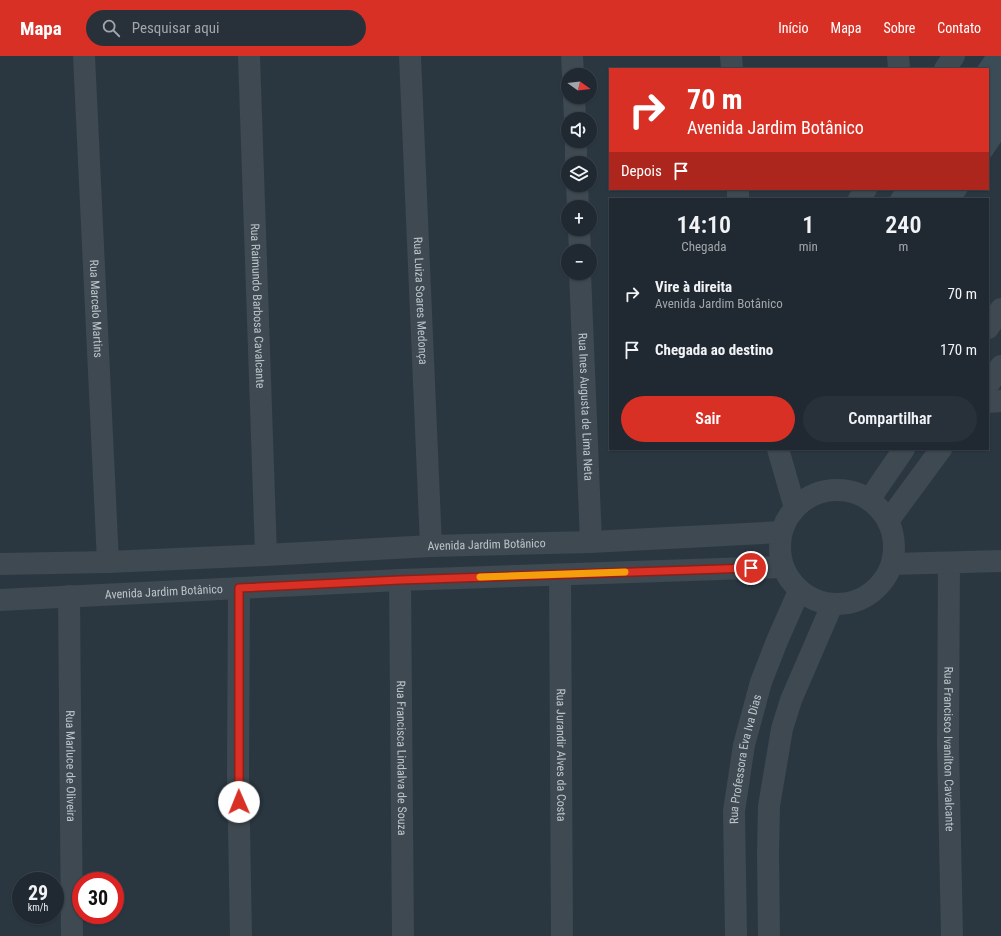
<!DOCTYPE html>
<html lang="pt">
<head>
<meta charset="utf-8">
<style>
  :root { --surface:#202931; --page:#283139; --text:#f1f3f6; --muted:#a2a6ab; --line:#3d454d; --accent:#d93025 }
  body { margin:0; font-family:"Roboto Condensed",sans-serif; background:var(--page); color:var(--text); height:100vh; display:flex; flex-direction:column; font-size:15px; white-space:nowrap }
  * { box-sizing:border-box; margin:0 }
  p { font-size:13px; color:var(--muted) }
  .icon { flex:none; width:22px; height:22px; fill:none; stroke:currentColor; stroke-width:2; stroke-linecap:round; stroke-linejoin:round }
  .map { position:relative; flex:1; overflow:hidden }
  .panel { position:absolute; left:609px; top:142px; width:380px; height:252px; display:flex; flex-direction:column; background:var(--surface); border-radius:0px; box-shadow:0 1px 3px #0004,0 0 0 1px var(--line) }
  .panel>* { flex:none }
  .banner { position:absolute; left:609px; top:12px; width:380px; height:122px; border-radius:0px; box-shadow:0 1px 3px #0004,0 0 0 1px var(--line); background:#d93025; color:#fff; overflow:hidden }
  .needle { width:26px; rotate:104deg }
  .tools { position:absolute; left:561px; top:12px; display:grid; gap:8px }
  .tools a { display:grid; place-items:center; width:36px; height:36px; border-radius:50%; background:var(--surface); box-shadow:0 1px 3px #0004,0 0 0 1px var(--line); font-size:20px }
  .speed { position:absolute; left:12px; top:816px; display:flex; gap:8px; font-size:20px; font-weight:700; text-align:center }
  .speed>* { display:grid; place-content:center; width:52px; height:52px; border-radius:50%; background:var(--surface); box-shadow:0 1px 3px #0004,0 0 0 1px var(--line); line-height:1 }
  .speed small { font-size:10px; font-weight:400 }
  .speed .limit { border:6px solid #d22; background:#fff; color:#111 }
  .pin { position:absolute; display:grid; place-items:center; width:34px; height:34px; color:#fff; margin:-17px; border:2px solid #fff; border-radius:50%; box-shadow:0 1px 4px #0007 }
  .me { position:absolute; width:44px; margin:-22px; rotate:359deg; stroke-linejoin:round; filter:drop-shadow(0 0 3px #0008) }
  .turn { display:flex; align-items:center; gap:14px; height:84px; padding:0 12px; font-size:18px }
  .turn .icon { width:52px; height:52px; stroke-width:2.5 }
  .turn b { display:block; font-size:28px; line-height:34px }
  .then { display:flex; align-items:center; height:38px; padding:0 12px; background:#0003; gap:8px; font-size:15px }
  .eta { display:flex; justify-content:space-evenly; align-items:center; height:68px; text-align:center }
  .eta b { font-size:24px; font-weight:600; line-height:28px }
  .cta { display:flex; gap:8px; margin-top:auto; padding:8px 12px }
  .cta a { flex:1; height:46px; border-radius:24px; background:var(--accent); color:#fff; font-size:16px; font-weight:600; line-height:46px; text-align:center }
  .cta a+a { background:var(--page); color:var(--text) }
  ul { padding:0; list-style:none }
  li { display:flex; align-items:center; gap:12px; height:56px; padding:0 12px }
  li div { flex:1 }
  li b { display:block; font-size:15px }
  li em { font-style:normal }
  header { display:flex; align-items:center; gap:24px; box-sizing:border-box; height:56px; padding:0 20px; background:var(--accent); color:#fff }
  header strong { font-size:19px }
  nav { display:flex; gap:22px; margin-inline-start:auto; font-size:14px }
  .search { width:280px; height:36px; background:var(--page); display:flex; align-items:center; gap:10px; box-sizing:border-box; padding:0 14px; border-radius:22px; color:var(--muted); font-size:15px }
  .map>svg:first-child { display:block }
  .building { fill:#3c4c57 }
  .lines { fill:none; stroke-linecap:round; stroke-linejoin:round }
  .minor { stroke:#3e4951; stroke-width:22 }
  .route-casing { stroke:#8d1f18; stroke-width:10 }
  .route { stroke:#d93025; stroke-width:7 }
  .slow { stroke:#f59e0b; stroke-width:7 }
  .labels { text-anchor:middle; stroke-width:4; stroke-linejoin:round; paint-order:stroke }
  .street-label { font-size:12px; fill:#bbc4cb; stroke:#222e37 }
</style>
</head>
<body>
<header>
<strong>Mapa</strong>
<div class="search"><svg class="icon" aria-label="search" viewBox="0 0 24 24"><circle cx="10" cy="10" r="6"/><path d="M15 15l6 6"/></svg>Pesquisar aqui</div>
<nav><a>Início</a><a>Mapa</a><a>Sobre</a><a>Contato</a></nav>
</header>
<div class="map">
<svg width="1001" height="880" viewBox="0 0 1001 880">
  <rect width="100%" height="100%" fill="#2a3741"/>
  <path class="building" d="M985 0H1001V86L988 105V13H976Z
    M895 133H969L962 143H889Z"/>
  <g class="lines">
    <g class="minor">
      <path id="s1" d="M84 0 108 506"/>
      <path id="s2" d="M249 0 266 499"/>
      <path id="s3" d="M410 0 431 490"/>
      <path d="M572 0 573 19"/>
      <path d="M731 0 732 13"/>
      <path d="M898 0 899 13"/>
      <path d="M945 13 954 0"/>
      <path d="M574 41 575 63"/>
      <path d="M576 85V107"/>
      <path d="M577 129 578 151"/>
      <path d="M738 133V143"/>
      <path d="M859 143 866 133"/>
      <path d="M579 173 580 195"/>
      <path id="s4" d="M580 217 591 486"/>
      <path d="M988 272 1001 253"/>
      <path d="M988 329 1001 310"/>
      <path d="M988 346 1001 345"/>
      <path d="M778 393 795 452"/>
      <circle cx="837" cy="491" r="57"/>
      <path d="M869 444 904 393"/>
      <path d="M888 465 941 393"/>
      <path id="s5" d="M949 507 948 689 952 880"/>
      <path id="s6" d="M0 508 108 506 266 499 431 490 591 486 781 476"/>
      <path d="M892 508 1001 505"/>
      <path id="s7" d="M560 519 562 880"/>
      <path id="s8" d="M400 524 403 880"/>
      <path d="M239 532 238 716 241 880"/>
      <path id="s9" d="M69 540 72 880"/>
      <path id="s10" d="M0 544 400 524 782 511"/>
      <path id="s11" d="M736 880 734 755 744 689 761 626 777 585 799 535"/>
      <path d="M769 880 768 797 769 750 782 673 791 644 832 549"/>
    </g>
  </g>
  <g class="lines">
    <g class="route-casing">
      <path id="route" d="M239 746V532L400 524 751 512"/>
    </g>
    <use href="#route" class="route"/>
    <path class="slow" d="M480 521 625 516"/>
  </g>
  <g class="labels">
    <g class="street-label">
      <text dy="4" stroke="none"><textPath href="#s3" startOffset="245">Rua Luiza Soares Medonça</textPath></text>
      <text dy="4" stroke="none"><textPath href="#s2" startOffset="250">Rua Raimundo Barbosa Cavalcante</textPath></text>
      <text dy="4" stroke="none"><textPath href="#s1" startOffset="253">Rua Marcelo Martins</textPath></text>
      <text dy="4" stroke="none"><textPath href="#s4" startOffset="134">Rua Ines Augusta de Lima Neta</textPath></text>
      <text dy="4" stroke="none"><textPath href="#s6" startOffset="487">Avenida Jardim Botânico</textPath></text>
      <text dy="4" stroke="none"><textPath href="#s10" startOffset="164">Avenida Jardim Botânico</textPath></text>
      <text dy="4" stroke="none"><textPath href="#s5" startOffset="186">Rua Francisco Ivanílton Cavalcante</textPath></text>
      <text dy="4" stroke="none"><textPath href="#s7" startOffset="180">Rua Jurandir Alves da Costa</textPath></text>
      <text dy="4" stroke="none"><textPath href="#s8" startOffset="178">Rua Francisca Lindalva de Souza</textPath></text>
      <text dy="4" stroke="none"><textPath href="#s11" startOffset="178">Rua Professora Eva Iva Dias</textPath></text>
      <text dy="4" stroke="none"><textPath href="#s9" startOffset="170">Rua Marluce de Oliveira</textPath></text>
    </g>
  </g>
</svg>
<div class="tools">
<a><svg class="needle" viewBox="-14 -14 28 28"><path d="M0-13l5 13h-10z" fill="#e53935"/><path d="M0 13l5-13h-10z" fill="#a2a6ab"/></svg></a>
<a><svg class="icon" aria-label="sound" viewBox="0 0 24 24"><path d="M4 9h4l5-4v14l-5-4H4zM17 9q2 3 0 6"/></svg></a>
<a><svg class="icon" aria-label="layers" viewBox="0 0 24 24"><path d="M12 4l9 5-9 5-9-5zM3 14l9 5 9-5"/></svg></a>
<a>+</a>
<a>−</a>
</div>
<div class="speed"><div>29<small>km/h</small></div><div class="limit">30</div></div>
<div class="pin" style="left:751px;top:512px;background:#d93025"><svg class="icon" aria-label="arrive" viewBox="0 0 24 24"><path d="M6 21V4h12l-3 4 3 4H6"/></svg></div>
<svg class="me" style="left:239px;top:746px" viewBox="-20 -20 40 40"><circle r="19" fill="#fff"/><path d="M0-13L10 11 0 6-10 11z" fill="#d93025"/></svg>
<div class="banner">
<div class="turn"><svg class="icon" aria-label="right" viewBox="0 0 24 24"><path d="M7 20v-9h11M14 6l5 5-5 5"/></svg><div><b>70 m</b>Avenida Jardim Botânico</div></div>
<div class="then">Depois<svg class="icon" aria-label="arrive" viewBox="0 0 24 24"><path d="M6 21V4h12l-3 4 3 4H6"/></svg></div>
</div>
<section class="panel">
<div class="eta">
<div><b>14:10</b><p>Chegada</p></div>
<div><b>1</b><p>min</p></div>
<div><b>240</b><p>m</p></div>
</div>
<ul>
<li><svg class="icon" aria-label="right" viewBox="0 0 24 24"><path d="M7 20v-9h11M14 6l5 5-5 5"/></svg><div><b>Vire à direita</b><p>Avenida Jardim Botânico</p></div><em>70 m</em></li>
<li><svg class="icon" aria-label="arrive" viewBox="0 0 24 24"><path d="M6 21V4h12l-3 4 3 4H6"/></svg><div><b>Chegada ao destino</b></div><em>170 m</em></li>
</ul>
<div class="cta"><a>Sair</a><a>Compartilhar</a></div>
</section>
</div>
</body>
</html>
